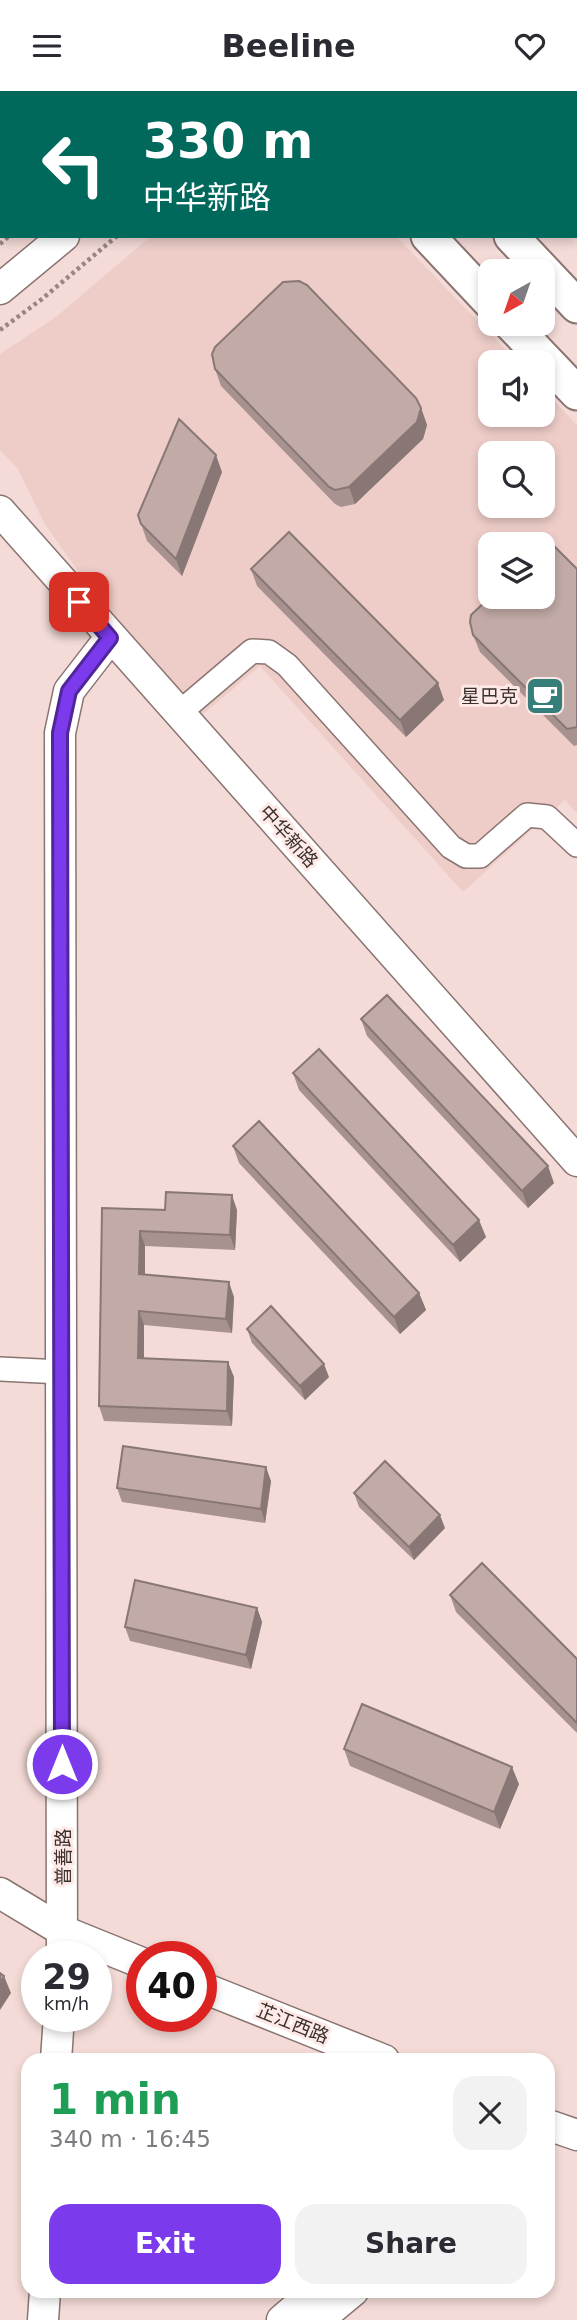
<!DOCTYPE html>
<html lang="en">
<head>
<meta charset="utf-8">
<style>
  :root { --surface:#fff; --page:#f2f2f3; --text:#2b2b33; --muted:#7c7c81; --accent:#7c3aed }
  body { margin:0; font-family:"DejaVu Sans","Noto Sans SC",sans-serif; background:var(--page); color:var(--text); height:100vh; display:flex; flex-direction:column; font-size:26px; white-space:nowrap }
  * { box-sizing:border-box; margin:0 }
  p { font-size:23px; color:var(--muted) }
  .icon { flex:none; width:38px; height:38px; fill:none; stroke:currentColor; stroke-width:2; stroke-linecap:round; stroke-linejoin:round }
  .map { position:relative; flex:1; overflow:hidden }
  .sheet { position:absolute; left:21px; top:1962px; width:534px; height:245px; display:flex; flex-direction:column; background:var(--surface); border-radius:21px; box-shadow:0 4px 10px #0003 }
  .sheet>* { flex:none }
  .guide { position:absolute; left:0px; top:0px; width:578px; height:147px; box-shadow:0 4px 10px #0003; background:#00695c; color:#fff; overflow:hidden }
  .needle { width:46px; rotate:220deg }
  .tools { position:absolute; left:478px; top:168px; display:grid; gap:14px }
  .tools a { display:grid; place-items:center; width:77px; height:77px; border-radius:14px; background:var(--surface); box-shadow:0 4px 10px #0003; font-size:35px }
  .speed { position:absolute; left:21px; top:1850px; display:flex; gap:14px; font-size:35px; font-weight:700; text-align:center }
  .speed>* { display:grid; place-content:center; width:91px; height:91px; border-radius:50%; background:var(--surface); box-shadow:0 4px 10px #0003; line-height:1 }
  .speed small { font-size:18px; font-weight:400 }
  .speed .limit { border:10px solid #d22; background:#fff; color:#111 }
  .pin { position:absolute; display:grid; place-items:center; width:60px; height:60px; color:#fff; margin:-30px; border-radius:14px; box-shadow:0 4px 10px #0006 }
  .me { position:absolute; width:77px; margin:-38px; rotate:0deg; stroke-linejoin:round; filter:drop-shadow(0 0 5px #0008) }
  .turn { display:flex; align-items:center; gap:24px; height:147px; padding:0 28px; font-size:32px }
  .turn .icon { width:91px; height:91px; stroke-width:2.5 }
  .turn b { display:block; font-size:49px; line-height:60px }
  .round { display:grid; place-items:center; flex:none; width:74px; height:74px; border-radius:21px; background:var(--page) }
  .headline { display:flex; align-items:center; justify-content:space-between; height:119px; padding:0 28px }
  h1 { font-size:42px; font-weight:600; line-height:52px; color:#1e9e55 }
  .primary-button { display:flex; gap:14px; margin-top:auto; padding:14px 28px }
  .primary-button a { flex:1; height:80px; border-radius:21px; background:var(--accent); color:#fff; font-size:28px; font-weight:600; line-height:80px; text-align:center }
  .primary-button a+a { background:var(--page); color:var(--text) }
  header { display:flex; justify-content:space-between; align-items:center; height:91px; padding:0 28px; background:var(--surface); font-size:32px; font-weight:600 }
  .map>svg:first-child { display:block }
  .built { fill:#eecdc8; fill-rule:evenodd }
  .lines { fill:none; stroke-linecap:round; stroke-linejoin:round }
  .minor-casing { stroke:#8a7471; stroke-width:26 }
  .tertiary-casing { stroke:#8a7471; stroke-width:33 }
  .secondary-casing { stroke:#8a7471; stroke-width:37 }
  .path { stroke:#978683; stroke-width:4.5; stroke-dasharray:3.5 3.5; stroke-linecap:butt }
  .minor { stroke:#fff; stroke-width:23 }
  .tertiary { stroke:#fff; stroke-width:30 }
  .secondary { stroke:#fff; stroke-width:33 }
  .wall { fill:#a7928f }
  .shaded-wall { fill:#887774 }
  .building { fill:#c2aaa6; stroke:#887774; stroke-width:2 }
  .route-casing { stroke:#51269a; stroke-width:18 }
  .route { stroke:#7c3aed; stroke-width:12 }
  .labels { text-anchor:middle; stroke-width:6; stroke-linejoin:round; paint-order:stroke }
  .poi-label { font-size:19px; fill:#3a312f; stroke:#fee9e6; text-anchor:end }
  .street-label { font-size:19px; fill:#3a312f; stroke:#fee9e6 }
</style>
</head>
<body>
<header><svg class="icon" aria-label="menu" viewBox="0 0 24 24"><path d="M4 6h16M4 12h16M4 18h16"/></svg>Beeline<svg class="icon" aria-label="heart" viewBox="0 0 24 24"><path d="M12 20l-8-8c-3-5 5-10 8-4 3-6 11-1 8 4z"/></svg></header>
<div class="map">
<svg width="577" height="2229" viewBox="0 0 577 2229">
  <rect width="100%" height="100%" fill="#f4dbd7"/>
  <path class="built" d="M151 145H396L517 271H490V324H542L543 298 577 334V722L565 709 463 801 260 575 202 624 90 497 44 432 18 378 0 359V263L56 226ZM490 362H542V415H490ZM490 453H542V506H490Z"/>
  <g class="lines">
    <g class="minor-casing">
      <path id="minor" d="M179 622 252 560 269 561 287 574 451 756 466 765H480L527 724 547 726 577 754
        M0 1278 61 1281"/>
    </g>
    <g class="tertiary-casing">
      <path id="tertiary" d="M229 2 231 0
        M0 198 64 145
        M0 420 577 1070
        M0 1802 63 1840 142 1872
        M62 1866 60 642 69 600 110 547
        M201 1896 384 1969
        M56 1969 59 1925
        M548 2034 577 2044
        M43 2229 45 2200
        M282 2229 316 2200
        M318 2229 353 2200"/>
    </g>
    <g class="secondary-casing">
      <path id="secondary" d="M289 0 290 2
        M374 0 376 2
        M428 145 490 211
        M511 145 577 215
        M511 233 577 302"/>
    </g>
    <path class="path" d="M0 153 9 145
      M0 239 42 208 117 145"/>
    <use href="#minor" class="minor"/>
    <use href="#tertiary" class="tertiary"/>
    <use href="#secondary" class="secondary"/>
  </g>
  <path class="wall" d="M215 278 421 317 427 334 423 348 355 413 341 416 335 413 221 295Z
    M222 381 182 485 147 450 138 424Z
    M251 478 444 609 406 646 257 495Z
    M577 478V654L574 655 480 561 473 544Z
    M361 928 554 1092 528 1117 367 945Z
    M293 982 486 1146 460 1171 299 999Z
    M233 1055 419 1202 426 1219 400 1243 239 1072Z
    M102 1117 237 1119 235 1159 145 1155V1184L234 1206 232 1242 144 1234V1268L234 1286 232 1335 104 1330 99 1315Z
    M247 1238 329 1286 305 1309 252 1252Z
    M271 1390 265 1432 122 1411 117 1397Z
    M354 1402 445 1437 414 1469 359 1416Z
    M450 1504 577 1568V1642L456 1521Z
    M257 1517 262 1531 251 1578 130 1550 125 1536Z
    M344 1658 519 1693 500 1738 350 1675Z"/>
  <path class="shaded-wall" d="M421 317 427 334 423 348 355 413 349 396Z
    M216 364 222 381 182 485 176 468Z
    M438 592 444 609 406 646 400 629Z
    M548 1075 554 1092 528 1117 522 1100Z
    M232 1104 237 1119 235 1159 230 1144Z
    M479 1129 486 1146 460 1171 453 1154Z
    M140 1140 145 1155V1198L139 1183Z
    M229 1191 234 1206 232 1242 226 1228Z
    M419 1202 426 1219 400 1243 394 1226Z
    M139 1220 144 1234V1282L138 1267Z
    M228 1271 234 1286 232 1335 227 1320Z
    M324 1273 329 1286 305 1309 300 1295Z
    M266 1376 271 1390 265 1432 261 1418Z
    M440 1424 445 1437 414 1469 409 1456Z
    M257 1517 262 1531 251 1578 246 1564Z
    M512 1676 519 1693 500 1738 494 1721Z
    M4 1885 11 1902 0 1919V1892Z"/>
  <path class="building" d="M576 5H577V40L576 36Z
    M299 190 307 194 416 307 421 317 417 331 349 396 335 399 329 396 215 278 212 263 215 256 283 191Z
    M179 328 216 364 176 468 141 433 138 424Z
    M289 441 438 592 400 629 251 478Z
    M554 455 577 478V636L567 638 473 544 470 531 471 524 490 506H542V456Z
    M387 904 548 1075 522 1100 361 928Z
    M319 958 479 1129 453 1154 293 982Z
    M259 1030 419 1202 394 1226 233 1055Z
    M166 1101 232 1104 230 1144 140 1140 139 1183 229 1191 226 1228 139 1220 138 1267 228 1271 227 1320 99 1315 102 1117 165 1119Z
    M271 1215 324 1273 300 1295 247 1238Z
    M123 1355 266 1376 261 1418 117 1397Z
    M385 1370 440 1424 409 1456 354 1402Z
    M482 1472 577 1568V1632L450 1504Z
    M135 1489 257 1517 246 1564 125 1536Z
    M362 1613 512 1676 494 1721 344 1658Z
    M0 1882 4 1885 0 1892Z"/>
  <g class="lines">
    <g class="route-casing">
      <path id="route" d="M62 1673 60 642 69 600 110 547 79 511"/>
    </g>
    <use href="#route" class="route"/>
  </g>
  <defs>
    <g id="cafe-square" transform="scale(2.0125)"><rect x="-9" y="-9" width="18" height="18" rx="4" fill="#367e79" stroke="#fee9e6"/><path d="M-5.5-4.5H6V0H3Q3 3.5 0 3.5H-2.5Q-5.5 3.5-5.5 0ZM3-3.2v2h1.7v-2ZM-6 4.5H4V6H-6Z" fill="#fff"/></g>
  </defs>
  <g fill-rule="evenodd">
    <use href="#cafe-square" x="545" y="605"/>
  </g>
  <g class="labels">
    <g class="poi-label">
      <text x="518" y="612">星巴克</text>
    </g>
    <g class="street-label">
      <text transform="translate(289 745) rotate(48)" y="7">中华新路</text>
      <text transform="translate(63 1766) rotate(-90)" y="7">普善路</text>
      <text transform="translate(293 1932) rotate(22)" y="7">芷江西路</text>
    </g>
  </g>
</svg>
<div class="tools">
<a><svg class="needle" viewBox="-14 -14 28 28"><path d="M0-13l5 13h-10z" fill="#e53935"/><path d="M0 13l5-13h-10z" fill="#7c7c81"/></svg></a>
<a><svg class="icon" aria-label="sound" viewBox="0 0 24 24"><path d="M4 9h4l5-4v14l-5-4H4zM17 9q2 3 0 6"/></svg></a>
<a><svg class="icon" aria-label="search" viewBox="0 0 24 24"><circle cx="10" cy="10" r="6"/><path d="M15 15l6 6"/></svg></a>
<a><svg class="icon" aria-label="layers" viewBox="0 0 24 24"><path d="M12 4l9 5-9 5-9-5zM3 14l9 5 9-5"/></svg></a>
</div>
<div class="speed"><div>29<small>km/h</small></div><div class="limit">40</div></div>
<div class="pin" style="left:79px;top:511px;background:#d93025"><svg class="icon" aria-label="arrive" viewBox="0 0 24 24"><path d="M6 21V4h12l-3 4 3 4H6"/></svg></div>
<svg class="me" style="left:62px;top:1673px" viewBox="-20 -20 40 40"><circle r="17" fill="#7c3aed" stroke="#fff" stroke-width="3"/><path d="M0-11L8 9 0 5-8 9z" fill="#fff"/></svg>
<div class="guide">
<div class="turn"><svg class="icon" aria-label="left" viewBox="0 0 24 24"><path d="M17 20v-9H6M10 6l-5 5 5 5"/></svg><div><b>330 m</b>中华新路</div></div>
</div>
<section class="sheet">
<div class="headline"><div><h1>1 min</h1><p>340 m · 16:45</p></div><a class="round"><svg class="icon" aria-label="close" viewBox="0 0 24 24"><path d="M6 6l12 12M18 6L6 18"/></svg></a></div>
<div class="primary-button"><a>Exit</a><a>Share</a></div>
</section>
</div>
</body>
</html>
